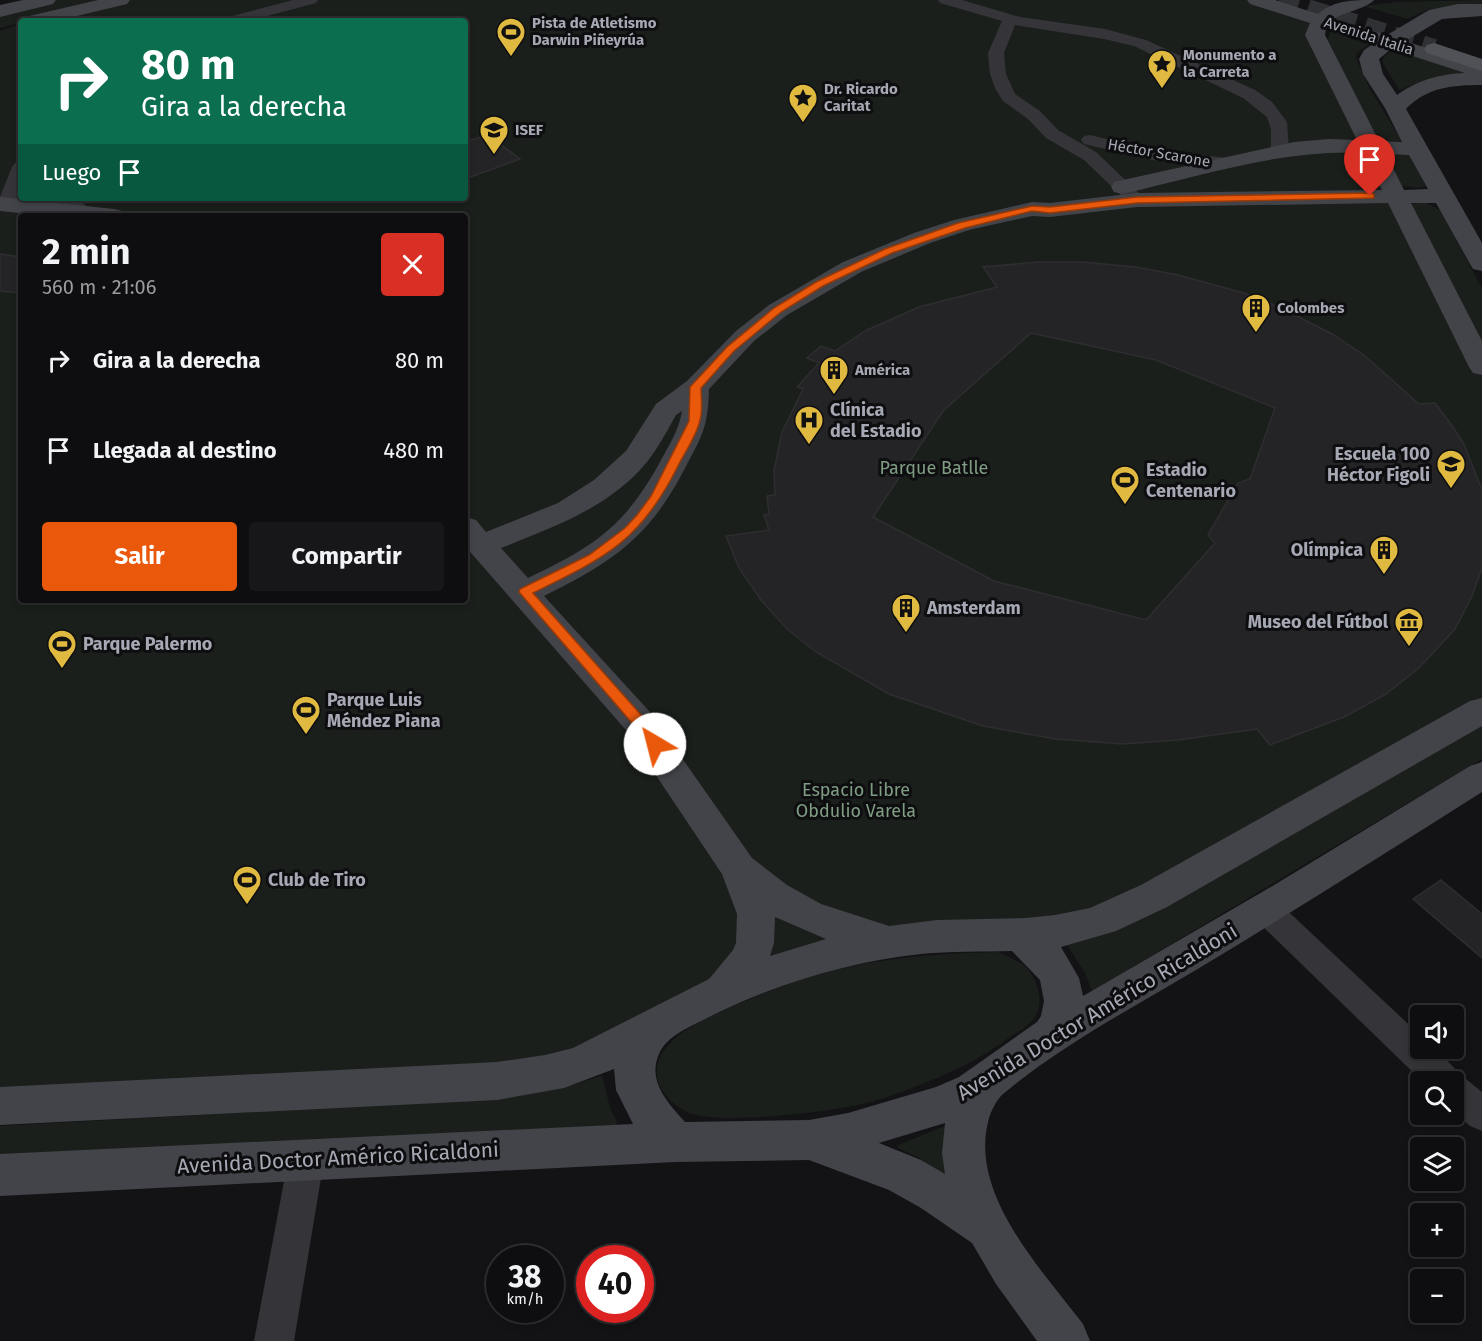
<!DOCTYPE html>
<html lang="es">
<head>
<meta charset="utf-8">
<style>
  :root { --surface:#0e0e10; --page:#171719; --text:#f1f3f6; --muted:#9b9c9f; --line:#2e2e30; --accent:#ea580c }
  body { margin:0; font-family:"Fira Sans",sans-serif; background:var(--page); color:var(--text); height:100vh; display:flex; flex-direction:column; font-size:22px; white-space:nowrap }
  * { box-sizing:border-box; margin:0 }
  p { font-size:20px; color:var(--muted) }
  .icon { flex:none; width:33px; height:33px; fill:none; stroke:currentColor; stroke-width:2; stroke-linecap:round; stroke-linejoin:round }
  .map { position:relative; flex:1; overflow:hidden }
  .drawer { position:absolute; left:18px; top:213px; width:450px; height:390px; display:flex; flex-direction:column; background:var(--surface); border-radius:6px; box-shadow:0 3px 9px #0003,0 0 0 2px var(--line) }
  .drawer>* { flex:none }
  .hud { position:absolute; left:18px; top:18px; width:450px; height:183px; border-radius:6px; box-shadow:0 3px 9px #0003,0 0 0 2px var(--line); background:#0b6e4f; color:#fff; overflow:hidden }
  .fabs { position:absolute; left:1410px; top:1005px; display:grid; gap:12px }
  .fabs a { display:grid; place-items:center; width:54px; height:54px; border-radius:6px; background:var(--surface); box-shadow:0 3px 9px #0003,0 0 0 2px var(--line); font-size:30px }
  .speed { position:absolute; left:486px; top:1245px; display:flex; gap:12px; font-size:30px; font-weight:700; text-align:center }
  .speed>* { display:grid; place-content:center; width:78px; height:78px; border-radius:50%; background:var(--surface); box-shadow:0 3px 9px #0003,0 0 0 2px var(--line); line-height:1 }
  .speed small { font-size:15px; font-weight:400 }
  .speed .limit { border:9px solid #d22; background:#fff; color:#111 }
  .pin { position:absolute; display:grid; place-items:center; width:51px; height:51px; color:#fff; margin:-62px -26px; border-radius:50% 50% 50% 0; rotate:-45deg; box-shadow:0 0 6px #0007 }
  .pin .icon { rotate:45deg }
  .me { position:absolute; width:66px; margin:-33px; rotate:323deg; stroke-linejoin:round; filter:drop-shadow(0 0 4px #0008) }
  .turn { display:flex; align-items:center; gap:21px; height:126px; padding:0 24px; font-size:27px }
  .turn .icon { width:78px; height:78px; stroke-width:2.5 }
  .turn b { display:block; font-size:42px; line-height:51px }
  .then { display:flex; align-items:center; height:57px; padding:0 24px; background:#0003; gap:12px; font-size:22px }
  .round { display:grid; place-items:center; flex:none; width:63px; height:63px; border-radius:6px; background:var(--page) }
  .summary { display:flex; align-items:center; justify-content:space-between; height:102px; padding:0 24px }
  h1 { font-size:36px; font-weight:700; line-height:45px }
  .primary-button { display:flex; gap:12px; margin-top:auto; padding:12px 24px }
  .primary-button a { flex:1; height:69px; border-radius:6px; background:var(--accent); color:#fff; font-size:24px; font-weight:700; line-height:69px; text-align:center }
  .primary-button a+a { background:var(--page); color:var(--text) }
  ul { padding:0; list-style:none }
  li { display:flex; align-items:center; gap:18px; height:90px; padding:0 24px }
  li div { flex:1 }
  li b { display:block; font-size:22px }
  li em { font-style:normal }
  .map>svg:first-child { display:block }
  .green { fill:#1a1f1b; fill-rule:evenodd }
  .building { fill:#242326; stroke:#2e2d30; stroke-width:1.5; fill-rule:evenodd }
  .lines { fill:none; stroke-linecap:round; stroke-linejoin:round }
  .primary-tunnel { stroke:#303135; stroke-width:20; stroke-dasharray:20 10; stroke-linecap:butt }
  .street { fill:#353539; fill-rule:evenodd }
  .secondary { fill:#434449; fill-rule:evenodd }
  .primary { fill:#515258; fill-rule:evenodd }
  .route { fill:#ea580c; stroke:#983908; stroke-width:1.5 }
  .labels { text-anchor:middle; stroke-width:6; stroke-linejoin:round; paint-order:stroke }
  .far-poi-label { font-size:15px; font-weight:bold; fill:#a6a9b4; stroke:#0e0e10; text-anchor:start }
  .far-street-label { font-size:15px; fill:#a6a9b4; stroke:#0e0e10 }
  .poi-label { font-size:18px; font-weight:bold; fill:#a6a9b4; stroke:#0e0e10; text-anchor:start }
  .park-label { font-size:18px; fill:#7f9d83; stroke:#0e0e10 }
  .near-street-label { font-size:21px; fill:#a6a9b4; stroke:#0e0e10 }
</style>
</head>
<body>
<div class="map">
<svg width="1482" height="1341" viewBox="0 0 1482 1341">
  <rect width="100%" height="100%" fill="#131315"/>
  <path class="green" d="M58 0H96L89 5 0 28V14Z
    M121 0H1256L1321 21 1316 30 1482 367V710L1127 909 890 942 597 1057 0 1106V31L21 24V198H465V21H32ZM21 216H465V600H21Z
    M1482 0V7L1429 9 1407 19 1364 6 1397 2Z
    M1331 28 1374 41 1357 53 1356 58 1370 89 1402 141H1379L1327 42Z
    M1396 49 1482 76 1426 80 1399 90 1382 61 1386 55Z
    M1384 153 1410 155 1426 186 1421 188 1401 186Z
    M1417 203H1426L1440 210 1482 288V346L1411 204Z
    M1482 724V759L1092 991 1085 973 1066 943C1102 935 1133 923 1166 907Z
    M998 952C1006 956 1019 961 1026 967 1036 978 1044 999 1037 1013 1032 1024 1020 1031 1010 1037 981 1058 960 1069 927 1082 905 1091 881 1100 858 1105 823 1112 717 1126 687 1112 673 1105 658 1091 657 1074 654 1034 725 1010 755 997 834 962 912 954 998 952Z
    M602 1075 610 1108 617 1122 616 1125 0 1158V1126C130 1119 261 1112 391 1103 461 1098 536 1101 602 1075Z
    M945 1126V1175L941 1176 921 1159 898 1148V1145Z"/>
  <path class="building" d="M488 135 520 159 465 179V142Z
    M0 254 21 257V293L0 291Z
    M1082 262 1136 267 1178 275 1244 293 1281 308 1334 335 1365 356 1419 404 1435 403 1453 427 1464 444 1482 490V568L1472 596 1455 629 1419 668 1386 694 1344 717 1270 745 1257 729 1178 740 1122 744 1056 739 983 726 889 694 816 652 787 629 761 600 739 568 726 536 769 530 764 515 769 514 767 496 775 495 774 471 782 432 803 389 797 387 819 363 807 358 821 346 835 351 865 331 919 307 997 287 983 267 1039 262ZM1031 333 1156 360 1275 408 1250 479 1238 483 1208 535 1215 543 1146 620 994 581 873 517 943 411Z
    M1441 880 1482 914V958L1413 899Z"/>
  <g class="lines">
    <path class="primary-tunnel" d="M1279 0 1434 49"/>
    <path class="street" d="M293 0H318L316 3 248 21H222L225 18Z
      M938 0H962L1020 17 1105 29 1146 40 1255 90 1272 102 1287 122 1289 150 1286 154H1274L1271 150V129L1267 117 1243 98 1134 46 1104 39 1015 25 1004 53 1006 74 1015 94 1040 111 1058 130 1096 152 1146 200 1144 204H1130L1084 160 1046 138 1028 119 1003 101 995 88 990 74 988 53 1002 21 940 3Z
      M1090 135 1152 150 1228 158 1234 159 1237 163 1234 167 1228 168 1152 160 1084 144 1081 140 1084 136Z
      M21 162C21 179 22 194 13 209H0V197L12 167 15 163Z
      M54 198H76L94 212 92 216H78Z
      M1265 896 1276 900 1420 1035V1048H1435L1461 1075 1482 1092V1131L1470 1126 1454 1111V1082H1423L1254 918 1249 909 1254 900Z
      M306 1143 319 1148 324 1160 294 1341H254L288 1160 293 1148Z"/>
    <path class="secondary" d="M23 0H56L53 4 0 17V5Z
      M98 0H130L127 4 56 21H23L25 17Z
      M1247 0H1275L1318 14C1334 0 1353 0 1374 0 1368 8 1344 12 1334 19L1387 35 1429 10 1458 4H1482V16L1442 19 1405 41 1482 66V85C1453 85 1427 87 1406 109L1482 243V271L1473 269 1470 264 1436 203H1411L1482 341V375L1473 373 1469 367 1388 203 1137 207 1050 217 1032 216 969 230 930 243 861 272 787 315 754 341 709 389C708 428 702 436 684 470 648 539 612 562 544 596L649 711 752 858 787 885 821 904 889 926 937 920 1026 918 1055 915 1090 908 1141 885 1470 701 1482 698V726L1167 907 1116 931 1061 947 1079 978 1083 996 1269 888 1470 766 1482 762V792C1389 851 1296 910 1201 967 1134 1007 1063 1044 1003 1094 996 1100 990 1113 988 1122 970 1195 1042 1270 1083 1324L1090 1341H1037L996 1284 972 1243 921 1208 889 1190 809 1160 675 1162 0 1196V1154L633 1124 616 1090 614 1069 564 1088 497 1100 0 1125V1087L497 1062 545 1055 573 1048 709 979 733 950 736 943 737 914 722 874 625 729 465 546V517L476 520 486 532 558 503 594 480 626 451 656 404 687 381 736 331 769 305 843 262 914 233 954 220 1032 202 1050 203 1137 193 1382 190 1364 153C1282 149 1201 176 1122 194L1114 192 1111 187 1114 182 1294 142 1329 139 1357 140 1305 35 1310 23 1250 4ZM1326 29 1373 44 1364 50 1359 59 1363 74 1385 108 1402 142 1379 141 1325 35ZM1391 49 1465 73C1440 74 1417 80 1397 95L1383 74 1379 59ZM1386 154 1409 155 1428 189 1404 190ZM682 411C679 430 669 445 660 462 624 527 595 546 528 578L501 548C553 527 609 508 647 462 658 448 667 431 676 415ZM775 917 826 939 770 956 774 943ZM1012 951 1040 980 1044 1001 1041 1016 1037 1022 959 1077 936 1087 848 1113 809 1120 685 1122C668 1103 647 1081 659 1054 667 1035 692 1026 709 1017 775 984 848 962 921 954 951 951 982 952 1012 951ZM945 1123 942 1153 945 1174 921 1160 879 1143Z
      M0 197 114 209 122 211 126 216H49L0 211Z"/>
    <path class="primary" d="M1434 43 1482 59V71L1427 53 1424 49 1427 45Z"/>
  </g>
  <path class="route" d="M1370 193 1374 194V198L1137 203 1050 213 1032 211 965 228 892 253 823 286 781 312 734 351 701 388C701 398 703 411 700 420 697 435 685 452 678 466 640 542 606 557 533 593L642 716 660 740 662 744 660 747H650L632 723 519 592 520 589 589 555 625 528 637 515 651 496 689 421 690 387 727 347 774 308 816 282 885 249 958 223 1032 206 1050 207 1137 197Z"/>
  <defs>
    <g id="stadium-pin" transform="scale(1.5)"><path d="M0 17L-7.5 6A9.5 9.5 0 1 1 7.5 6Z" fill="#e0b940" stroke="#0e0e10"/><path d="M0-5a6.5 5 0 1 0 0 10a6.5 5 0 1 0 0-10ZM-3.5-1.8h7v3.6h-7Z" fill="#111"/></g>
    <g id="sight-pin" transform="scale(1.5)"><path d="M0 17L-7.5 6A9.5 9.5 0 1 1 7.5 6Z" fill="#e0b940" stroke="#0e0e10"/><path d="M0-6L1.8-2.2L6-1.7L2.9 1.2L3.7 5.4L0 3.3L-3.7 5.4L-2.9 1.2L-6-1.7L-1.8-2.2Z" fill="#111"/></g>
    <g id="university-pin" transform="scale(1.5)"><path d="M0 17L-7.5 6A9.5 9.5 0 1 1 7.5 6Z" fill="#e0b940" stroke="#0e0e10"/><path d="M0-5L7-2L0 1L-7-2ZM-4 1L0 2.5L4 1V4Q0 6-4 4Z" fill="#111"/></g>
    <g id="building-pin" transform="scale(1.5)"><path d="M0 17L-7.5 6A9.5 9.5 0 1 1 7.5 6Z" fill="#e0b940" stroke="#0e0e10"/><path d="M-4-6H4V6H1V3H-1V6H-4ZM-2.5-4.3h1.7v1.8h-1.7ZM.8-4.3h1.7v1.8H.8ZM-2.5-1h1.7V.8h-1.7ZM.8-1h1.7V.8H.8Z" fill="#111"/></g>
    <g id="hospital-pin" transform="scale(1.5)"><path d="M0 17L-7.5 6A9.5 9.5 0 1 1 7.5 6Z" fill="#e0b940" stroke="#0e0e10"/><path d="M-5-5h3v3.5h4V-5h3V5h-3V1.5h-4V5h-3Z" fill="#111"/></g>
    <g id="school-pin" transform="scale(1.5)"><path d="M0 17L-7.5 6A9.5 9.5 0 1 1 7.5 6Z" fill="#e0b940" stroke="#0e0e10"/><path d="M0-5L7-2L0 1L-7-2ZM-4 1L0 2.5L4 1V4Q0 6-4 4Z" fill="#111"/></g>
    <g id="museum-pin" transform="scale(1.5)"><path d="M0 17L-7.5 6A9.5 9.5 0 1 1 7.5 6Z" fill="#e0b940" stroke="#0e0e10"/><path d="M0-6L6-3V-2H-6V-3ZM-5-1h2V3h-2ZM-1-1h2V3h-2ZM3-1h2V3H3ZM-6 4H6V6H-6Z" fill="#111"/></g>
  </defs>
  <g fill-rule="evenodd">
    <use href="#stadium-pin" x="511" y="32"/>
    <use href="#sight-pin" x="1162" y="64"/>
    <use href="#sight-pin" x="803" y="98"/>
    <use href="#university-pin" x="494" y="130"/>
    <use href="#building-pin" x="1256" y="308"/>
    <use href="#building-pin" x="834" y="370"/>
    <use href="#hospital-pin" x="809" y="420"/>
    <use href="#school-pin" x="1451" y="464"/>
    <use href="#stadium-pin" x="1125" y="480"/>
    <use href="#building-pin" x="1384" y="550"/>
    <use href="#building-pin" x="906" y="608"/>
    <use href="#museum-pin" x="1409" y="622"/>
    <use href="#stadium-pin" x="62" y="644"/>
    <use href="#stadium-pin" x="306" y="710"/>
    <use href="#stadium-pin" x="247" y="880"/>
  </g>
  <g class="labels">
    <g class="far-poi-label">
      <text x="532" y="28">Pista de Atletismo<tspan x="532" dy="17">Darwin Piñeyrúa</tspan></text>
      <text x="1183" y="60">Monumento a<tspan x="1183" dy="17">la Carreta</tspan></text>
      <text x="824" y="94">Dr. Ricardo<tspan x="824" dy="17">Caritat</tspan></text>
      <text x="515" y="135">ISEF</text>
      <text x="1277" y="313">Colombes</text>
      <text x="855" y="375">América</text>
    </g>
    <g class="far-street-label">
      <text transform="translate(1369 36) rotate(18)" y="5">Avenida Italia</text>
      <text transform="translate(1159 153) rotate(10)" y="5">Héctor Scarone</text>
    </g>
    <g class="poi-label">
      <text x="830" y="416">Clínica<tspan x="830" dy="21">del Estadio</tspan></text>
      <text x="1430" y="460" text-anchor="end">Escuela 100<tspan x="1430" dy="21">Héctor Figoli</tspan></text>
      <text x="1146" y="476">Estadio<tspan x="1146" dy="21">Centenario</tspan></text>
      <text x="1363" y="556" text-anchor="end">Olímpica</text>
      <text x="927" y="614">Amsterdam</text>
      <text x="1388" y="628" text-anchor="end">Museo del Fútbol</text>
      <text x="83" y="650">Parque Palermo</text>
      <text x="327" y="706">Parque Luis<tspan x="327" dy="21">Méndez Piana</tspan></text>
      <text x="268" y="886">Club de Tiro</text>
    </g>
    <g class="park-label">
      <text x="934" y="474">Parque Batlle</text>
      <text x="856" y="796">Espacio Libre<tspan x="856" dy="21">Obdulio Varela</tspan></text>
    </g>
    <g class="near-street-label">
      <text transform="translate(1097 1012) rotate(-31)" y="7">Avenida Doctor Américo Ricaldoni</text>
      <text transform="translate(338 1158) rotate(-3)" y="7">Avenida Doctor Américo Ricaldoni</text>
    </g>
  </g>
</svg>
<div class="fabs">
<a><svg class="icon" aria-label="sound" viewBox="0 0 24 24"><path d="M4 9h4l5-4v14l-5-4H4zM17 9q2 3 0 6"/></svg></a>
<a><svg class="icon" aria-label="search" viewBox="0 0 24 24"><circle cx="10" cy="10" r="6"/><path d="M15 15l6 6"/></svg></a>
<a><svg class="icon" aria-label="layers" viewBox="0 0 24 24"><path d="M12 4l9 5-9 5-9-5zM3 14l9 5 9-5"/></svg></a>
<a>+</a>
<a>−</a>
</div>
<div class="speed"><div>38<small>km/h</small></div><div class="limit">40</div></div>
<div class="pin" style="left:1370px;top:196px;background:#d93025"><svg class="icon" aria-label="arrive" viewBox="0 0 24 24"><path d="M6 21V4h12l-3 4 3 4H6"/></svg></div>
<svg class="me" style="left:655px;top:744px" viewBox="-20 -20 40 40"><circle r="19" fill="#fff"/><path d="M0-13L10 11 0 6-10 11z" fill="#ea580c"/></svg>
<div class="hud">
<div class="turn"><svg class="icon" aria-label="right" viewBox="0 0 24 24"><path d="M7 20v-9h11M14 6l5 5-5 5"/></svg><div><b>80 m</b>Gira a la derecha</div></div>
<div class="then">Luego<svg class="icon" aria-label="arrive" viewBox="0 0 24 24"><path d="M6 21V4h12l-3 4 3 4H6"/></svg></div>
</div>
<section class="drawer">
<div class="summary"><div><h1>2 min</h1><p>560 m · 21:06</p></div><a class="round" style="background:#d93025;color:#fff"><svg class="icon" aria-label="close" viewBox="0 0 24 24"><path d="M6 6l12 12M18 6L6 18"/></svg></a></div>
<ul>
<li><svg class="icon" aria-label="right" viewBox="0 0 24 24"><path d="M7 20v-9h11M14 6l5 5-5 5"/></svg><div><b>Gira a la derecha</b></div><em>80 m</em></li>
<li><svg class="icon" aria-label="arrive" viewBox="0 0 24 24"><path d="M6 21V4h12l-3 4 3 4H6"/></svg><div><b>Llegada al destino</b></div><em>480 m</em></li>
</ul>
<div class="primary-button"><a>Salir</a><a>Compartir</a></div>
</section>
</div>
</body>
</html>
